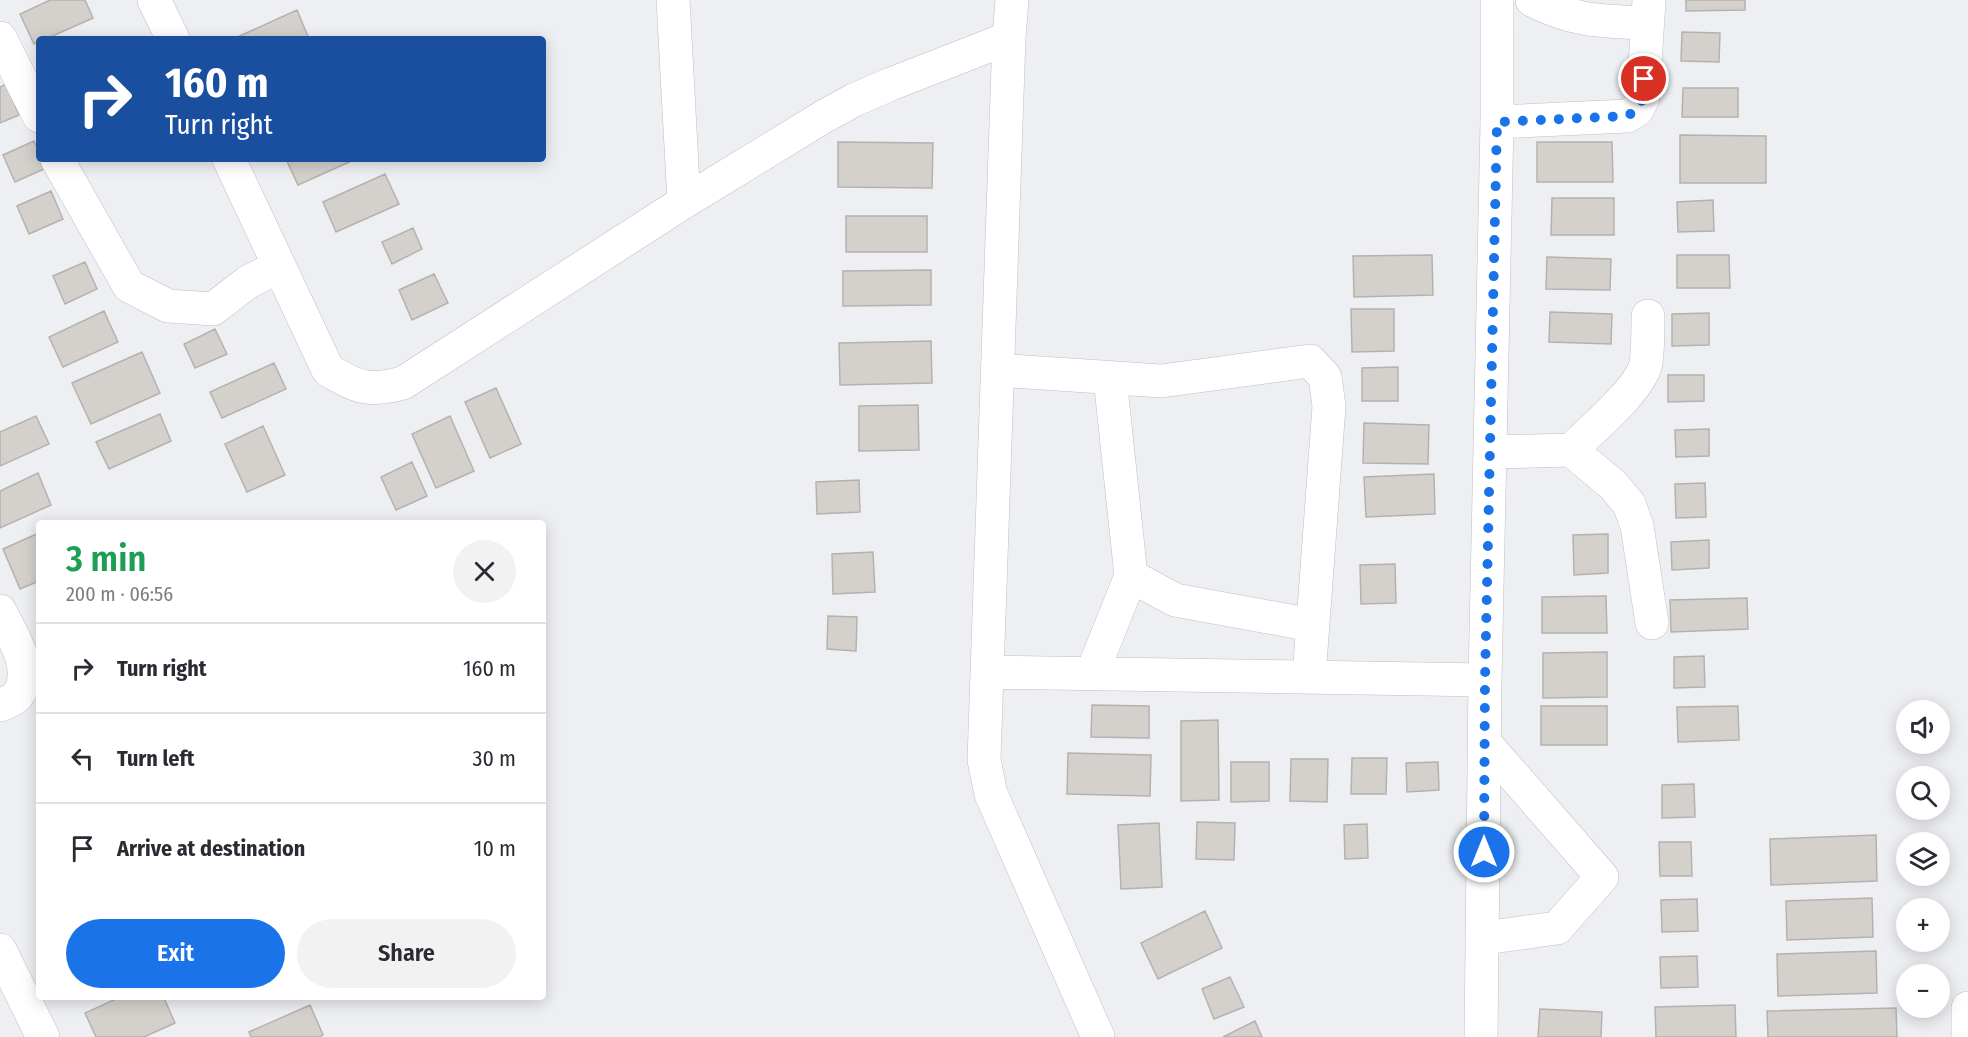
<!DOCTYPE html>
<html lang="en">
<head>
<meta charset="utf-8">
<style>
  :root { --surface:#fff; --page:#f2f2f3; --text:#2b2b33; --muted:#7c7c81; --line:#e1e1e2; --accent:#1a73e8 }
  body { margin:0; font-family:"Fira Sans Condensed",sans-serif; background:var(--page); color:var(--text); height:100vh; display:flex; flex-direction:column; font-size:22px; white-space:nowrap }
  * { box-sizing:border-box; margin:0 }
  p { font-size:20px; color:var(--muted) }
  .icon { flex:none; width:33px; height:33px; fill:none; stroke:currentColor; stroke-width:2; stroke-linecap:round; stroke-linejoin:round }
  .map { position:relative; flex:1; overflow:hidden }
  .side { position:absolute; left:36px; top:520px; width:510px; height:480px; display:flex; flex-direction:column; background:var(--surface); border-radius:6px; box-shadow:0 3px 15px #0003 }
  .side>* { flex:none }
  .hud { position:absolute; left:36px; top:36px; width:510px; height:126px; border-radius:6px; box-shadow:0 3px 15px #0003; background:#1a4fa0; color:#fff; overflow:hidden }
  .tools { position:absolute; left:1896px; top:700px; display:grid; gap:12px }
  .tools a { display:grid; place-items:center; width:54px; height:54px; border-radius:50%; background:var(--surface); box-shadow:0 3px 15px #0003; font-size:30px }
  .pin { position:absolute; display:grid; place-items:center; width:51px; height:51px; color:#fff; margin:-26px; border:3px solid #fff; border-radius:50%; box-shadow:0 2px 6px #0007 }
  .me { position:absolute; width:66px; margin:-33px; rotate:0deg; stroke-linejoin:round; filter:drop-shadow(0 0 4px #0008) }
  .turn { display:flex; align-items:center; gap:21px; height:126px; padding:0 30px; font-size:27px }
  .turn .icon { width:78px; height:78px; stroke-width:2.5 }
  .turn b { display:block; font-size:42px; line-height:51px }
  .round { display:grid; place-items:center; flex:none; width:63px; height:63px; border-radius:32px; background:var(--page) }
  .head { display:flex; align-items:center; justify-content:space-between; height:102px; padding:0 30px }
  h1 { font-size:36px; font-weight:600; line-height:45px; color:#1e9e55 }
  .primary-button { display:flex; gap:12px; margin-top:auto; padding:12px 30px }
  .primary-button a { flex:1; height:69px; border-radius:36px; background:var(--accent); color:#fff; font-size:24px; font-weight:600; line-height:69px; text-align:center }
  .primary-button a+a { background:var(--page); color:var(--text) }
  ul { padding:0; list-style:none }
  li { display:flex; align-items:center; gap:18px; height:90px; padding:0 30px; border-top:2px solid var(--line) }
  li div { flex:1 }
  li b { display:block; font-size:22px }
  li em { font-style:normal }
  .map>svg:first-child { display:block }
  .building { fill:#d4d1cd; stroke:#b5b2ae; stroke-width:1.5 }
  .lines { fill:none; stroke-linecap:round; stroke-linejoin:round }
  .minor-casing { stroke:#bebfc4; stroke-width:34 }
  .minor { stroke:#fff; stroke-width:33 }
  .route { stroke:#1a73e8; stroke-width:10; stroke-dasharray:0 18 }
</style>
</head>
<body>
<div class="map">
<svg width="1968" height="1037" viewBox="0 0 1968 1037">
  <rect width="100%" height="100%" fill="#eeeff3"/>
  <path class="building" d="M50 0H85L93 18 46 39H39V42L34 44 20 14Z
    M1686 0H1745V10L1686 11Z
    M297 10 309 39H233Z
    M1682 32 1720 33 1719 62 1681 61Z
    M6 84 19 115 0 123V87Z
    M1683 88H1738V117H1682Z
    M1680 135 1766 136V183H1680Z
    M34 141 39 152V159H42L46 168 15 182 3 155Z
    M838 142 933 143 932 188 838 187Z
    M1537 142H1612L1613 182H1537Z
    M286 159H356L298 185Z
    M385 174 399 204 336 232 323 202Z
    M51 191 63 219 29 234 17 206Z
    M1552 198H1614V235H1551Z
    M1713 200 1714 231 1678 232 1677 202Z
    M846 216H927V252H846Z
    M413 228 422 249 392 264 382 242Z
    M1432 255 1433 295 1354 297 1353 256Z
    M1677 255H1729L1730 288H1677Z
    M1547 257 1611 259 1610 290 1546 289Z
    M85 262 97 289 65 304 53 276Z
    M931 270V305L843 306V271Z
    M434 274 448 303 412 320 399 290Z
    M1351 309H1394V351L1352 352Z
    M104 311 118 342 63 367 49 337Z
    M1550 312 1612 314 1611 344 1549 342Z
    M1709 313V345L1672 346V314Z
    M215 329 227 354 195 368 184 344Z
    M931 341 932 383 840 385 839 343Z
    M142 352 160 393 91 424 72 383Z
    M274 363 286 389 222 418 210 392Z
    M1398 367V401H1362V368Z
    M1668 375H1704V401L1668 402Z
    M496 388 521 444 490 458 465 402Z
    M918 405 919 450 859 451V406Z
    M160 414 171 441 109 469 96 442Z
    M36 416 49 444 0 466V432Z
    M450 416 474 471 436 488 412 434Z
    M1364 423 1429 425 1428 464 1363 463Z
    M263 426 285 475 247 492 225 444Z
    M1709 429V456L1676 457 1675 430Z
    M412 462 427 496 396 510 381 477Z
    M38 473 51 505 0 528V491Z
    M1434 474 1435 514 1366 517 1364 477Z
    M859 480 860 512 817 514 816 482Z
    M1705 483 1706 517 1676 518 1675 484Z
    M39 533V581L20 589 3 549Z
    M1608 534V573L1574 575 1573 535Z
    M1709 540V568L1672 570 1671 542Z
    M873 552 875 592 833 594 832 554Z
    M1395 564 1396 603 1361 604 1360 565Z
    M1606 596 1607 633H1542V597Z
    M1747 598 1748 629 1671 632 1670 600Z
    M828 616 857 617 856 651 827 649Z
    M1607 652V697L1543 698V653Z
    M1704 656 1705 687 1674 688V657Z
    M1092 705 1149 706V738L1091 737Z
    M1541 706H1607V745H1541Z
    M1738 706 1739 740 1678 742 1677 707Z
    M1218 720 1219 800 1181 801V721Z
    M1068 753 1151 755 1150 796 1067 794Z
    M1352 758H1387L1386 794H1351Z
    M1291 759H1328L1327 802 1290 801Z
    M1231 762H1269V801L1231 802Z
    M1438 762 1439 790 1407 792 1406 763Z
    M1694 784 1695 817 1662 818V785Z
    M1197 822 1235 823 1234 860 1196 859Z
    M1159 823 1162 887 1121 889 1118 825Z
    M1367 824 1368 858 1345 859 1344 825Z
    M1876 835 1877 881 1771 885 1770 839Z
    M1659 842H1691L1692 876H1660Z
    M1872 898 1873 937 1787 940 1786 901Z
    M1697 899 1698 931 1662 932 1661 900Z
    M1205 911 1222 948 1158 979 1141 943Z
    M1876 951 1877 993 1778 996 1777 954Z
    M1697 956 1698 987 1661 988 1660 957Z
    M1230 977 1244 1007 1214 1019 1202 989Z
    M118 998H164L175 1023 144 1037H96L85 1013Z
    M310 1005 323 1035 319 1037H251L249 1032Z
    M1735 1005 1736 1037H1656L1655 1007Z
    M1896 1008 1897 1037H1768L1767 1011Z
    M1540 1009 1602 1012 1601 1037H1538Z
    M1255 1021 1262 1037H1223Z"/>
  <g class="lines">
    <g class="minor-casing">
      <path id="minor" d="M154 0 173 39
        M673 0 684 202
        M1012 0 1009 38 984 760 991 794 1098 1037
        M1532 0C1575 22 1602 21 1648 23
        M0 38 39 116
        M1497 122 1627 116 1637 110 1643 98 1649 0
        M57 159 129 286 168 306 213 309 248 282 279 266
        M229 159 328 370C358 388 369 392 403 383L684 202 823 117 854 100 891 84 1009 38
        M997 370 1161 381 1310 361 1325 377 1329 406 1309 677
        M1571 450C1591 430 1641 389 1646 363 1648 348 1648 332 1648 316
        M1491 452 1571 450 1613 485 1629 504 1637 526 1652 623
        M1131 576 1175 600 1312 625
        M0 611C11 634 37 671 17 696 13 700 5 703 0 705
        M987 672 1485 680
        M1092 673 1131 576 1110 378
        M1484 938 1557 928 1602 877 1485 743
        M0 950 43 1037
        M1481 1037 1485 680 1497 122V0
        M1968 1037V1008"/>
    </g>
    <use href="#minor" class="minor"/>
  </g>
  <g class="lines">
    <path class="route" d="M1484 852 1485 680 1497 122 1627 116C1644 107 1643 97 1644 79"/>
  </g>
</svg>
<div class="tools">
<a><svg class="icon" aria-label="sound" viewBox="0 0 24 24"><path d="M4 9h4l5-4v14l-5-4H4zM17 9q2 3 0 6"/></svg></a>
<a><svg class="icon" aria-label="search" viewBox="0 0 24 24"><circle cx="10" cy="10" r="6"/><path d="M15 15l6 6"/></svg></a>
<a><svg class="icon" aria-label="layers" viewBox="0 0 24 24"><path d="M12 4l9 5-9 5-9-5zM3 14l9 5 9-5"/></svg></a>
<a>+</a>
<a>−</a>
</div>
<div class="pin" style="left:1644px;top:79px;background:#d93025"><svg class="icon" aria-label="arrive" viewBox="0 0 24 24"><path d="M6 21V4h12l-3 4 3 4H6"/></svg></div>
<svg class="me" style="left:1484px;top:852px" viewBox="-20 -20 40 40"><circle r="17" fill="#1a73e8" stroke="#fff" stroke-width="3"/><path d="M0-11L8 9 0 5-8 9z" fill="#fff"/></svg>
<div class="hud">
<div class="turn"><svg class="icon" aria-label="right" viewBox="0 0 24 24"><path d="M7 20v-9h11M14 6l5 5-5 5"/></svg><div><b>160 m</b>Turn right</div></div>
</div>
<section class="side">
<div class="head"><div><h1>3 min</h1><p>200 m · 06:56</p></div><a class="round"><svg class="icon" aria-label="close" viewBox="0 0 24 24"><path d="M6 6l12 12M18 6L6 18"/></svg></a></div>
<ul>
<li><svg class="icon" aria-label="right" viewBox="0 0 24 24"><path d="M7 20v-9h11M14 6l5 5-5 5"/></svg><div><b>Turn right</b></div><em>160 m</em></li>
<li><svg class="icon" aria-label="left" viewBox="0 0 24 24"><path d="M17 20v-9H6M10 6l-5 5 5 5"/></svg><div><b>Turn left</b></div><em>30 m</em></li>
<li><svg class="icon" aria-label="arrive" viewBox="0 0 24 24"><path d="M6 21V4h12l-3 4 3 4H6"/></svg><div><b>Arrive at destination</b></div><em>10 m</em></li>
</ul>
<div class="primary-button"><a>Exit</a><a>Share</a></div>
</section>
</div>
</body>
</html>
